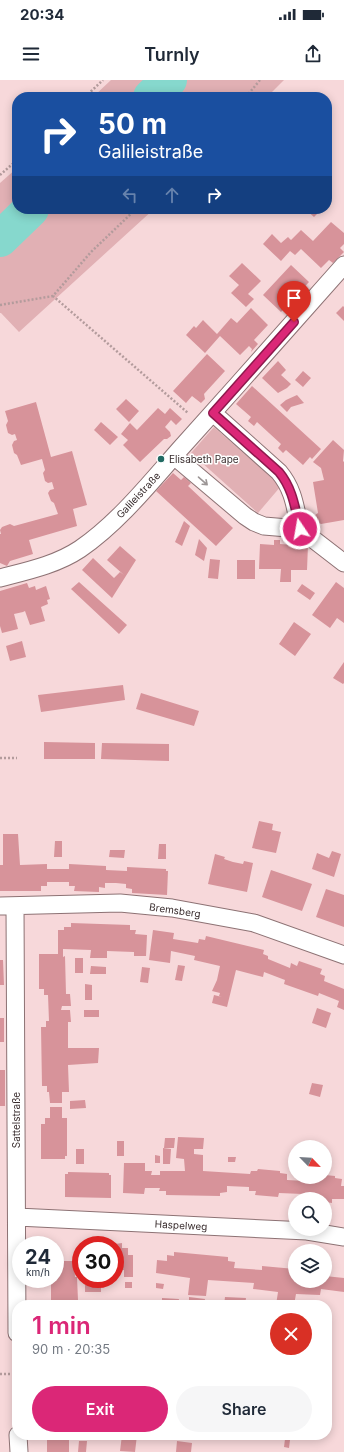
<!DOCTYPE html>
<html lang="en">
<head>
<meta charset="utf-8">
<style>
  :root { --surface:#fff; --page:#f6f6f7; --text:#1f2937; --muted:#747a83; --accent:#db2777 }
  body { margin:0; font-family:Inter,sans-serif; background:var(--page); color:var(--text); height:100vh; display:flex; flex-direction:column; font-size:15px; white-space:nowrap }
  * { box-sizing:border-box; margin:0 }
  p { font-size:13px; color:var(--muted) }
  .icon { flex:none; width:22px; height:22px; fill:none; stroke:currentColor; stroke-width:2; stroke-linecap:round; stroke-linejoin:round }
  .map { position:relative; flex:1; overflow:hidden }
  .panel { position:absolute; left:12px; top:1220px; width:320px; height:140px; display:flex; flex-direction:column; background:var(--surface); border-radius:16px; box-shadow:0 2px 10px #0003 }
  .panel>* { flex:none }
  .guide { position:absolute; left:12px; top:12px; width:320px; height:122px; border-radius:16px; box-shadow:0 2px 10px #0003; background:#1a4fa0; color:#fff; overflow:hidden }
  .needle { width:26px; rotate:115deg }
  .buttons { position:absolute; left:288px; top:1060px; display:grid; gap:8px }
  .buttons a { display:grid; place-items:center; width:44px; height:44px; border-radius:50%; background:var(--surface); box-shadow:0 2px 10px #0003; font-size:20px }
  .speed { position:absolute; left:12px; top:1156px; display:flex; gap:8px; font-size:20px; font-weight:700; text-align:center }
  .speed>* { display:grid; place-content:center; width:52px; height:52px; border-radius:50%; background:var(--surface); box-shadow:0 2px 10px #0003; line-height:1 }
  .speed small { font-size:10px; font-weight:400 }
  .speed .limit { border:6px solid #d22; background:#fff; color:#111 }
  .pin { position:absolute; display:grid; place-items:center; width:34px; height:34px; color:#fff; margin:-41px -17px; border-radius:50% 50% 50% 0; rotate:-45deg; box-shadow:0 0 4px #0007 }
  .pin .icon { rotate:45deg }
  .me { position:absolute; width:44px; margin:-22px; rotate:348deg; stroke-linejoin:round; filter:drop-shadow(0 0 3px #0008) }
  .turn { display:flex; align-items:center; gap:14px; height:84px; padding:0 20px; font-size:18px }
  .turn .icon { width:52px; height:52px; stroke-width:2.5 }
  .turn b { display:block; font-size:28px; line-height:34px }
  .lanes { display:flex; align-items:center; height:38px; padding:0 20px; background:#0003; justify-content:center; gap:20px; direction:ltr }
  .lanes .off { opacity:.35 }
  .round { display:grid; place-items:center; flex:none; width:42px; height:42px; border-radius:21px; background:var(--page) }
  .head { display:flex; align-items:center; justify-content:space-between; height:68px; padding:0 20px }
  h1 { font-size:24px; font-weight:600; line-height:30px; color:var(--accent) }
  .primary-button { display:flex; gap:8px; margin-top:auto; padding:8px 20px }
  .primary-button a { flex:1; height:46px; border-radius:24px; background:var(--accent); color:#fff; font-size:16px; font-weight:600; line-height:46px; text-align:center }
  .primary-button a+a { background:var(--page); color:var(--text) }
  .status { display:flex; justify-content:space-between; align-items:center; height:28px; padding:0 20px; background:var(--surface); direction:ltr }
  .status svg { height:11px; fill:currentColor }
  header { display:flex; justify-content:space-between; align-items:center; height:52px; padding:0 20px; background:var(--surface); font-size:18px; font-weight:600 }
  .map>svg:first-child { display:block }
  .green { fill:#e1b0b4 }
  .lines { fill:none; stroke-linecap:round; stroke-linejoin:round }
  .river { stroke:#86d8cd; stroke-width:36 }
  .building { fill:#d7939a }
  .street-casing { stroke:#8d7274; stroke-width:19 }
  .path { stroke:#b39b9c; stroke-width:2.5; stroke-dasharray:2 2; stroke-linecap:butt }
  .street { stroke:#fff; stroke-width:17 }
  .oneway { stroke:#9c9696 }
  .route-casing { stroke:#8e194d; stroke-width:10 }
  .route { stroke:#db2777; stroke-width:7 }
  .poi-dot { fill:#216a63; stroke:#fff; stroke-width:1.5 }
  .labels { text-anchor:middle; stroke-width:3; stroke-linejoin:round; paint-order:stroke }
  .poi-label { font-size:10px; fill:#392d2e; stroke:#fff; text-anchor:start }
  .street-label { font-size:10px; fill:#392d2e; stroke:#fff }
</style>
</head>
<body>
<div class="status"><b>20:34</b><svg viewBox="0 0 49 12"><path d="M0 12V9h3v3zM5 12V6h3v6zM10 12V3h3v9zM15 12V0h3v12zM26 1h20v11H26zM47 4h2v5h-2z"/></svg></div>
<header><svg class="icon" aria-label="menu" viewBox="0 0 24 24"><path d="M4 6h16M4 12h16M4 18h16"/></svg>Turnly<svg class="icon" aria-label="share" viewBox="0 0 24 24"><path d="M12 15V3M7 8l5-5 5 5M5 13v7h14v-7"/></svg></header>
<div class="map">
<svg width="344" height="1372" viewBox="0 0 344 1372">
  <rect width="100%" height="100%" fill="#f7d8da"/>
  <path class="green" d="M111 0H284L267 17H93Z
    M17 88V129H154L19 252 1 233H0V103Z
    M214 347 281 406 258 433 191 373Z"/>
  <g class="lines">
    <path class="river" d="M151 17 169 0
      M0 159 31 129"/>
  </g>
  <path class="building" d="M305 129H322L314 137Z
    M331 142 344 153V164L340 168 344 172 333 183 329 180 321 188 301 169 295 175 290 171 281 181 263 164 272 154 281 163 288 157 291 160 301 150 313 161Z
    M242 183 261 201 248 214 254 219 246 227 231 213 239 205 229 196Z
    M291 185 309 202 281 232 263 215Z
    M343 226 344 227V241L336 233Z
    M251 228 268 245 254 260 258 264 251 272 252 269 249 266 240 275 220 256 205 273 186 255 194 246 196 248 203 240 217 254 231 238 237 243Z
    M207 274 225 291 204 314 205 319 201 323 192 316 186 323 173 311Z
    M278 281 286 290 281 295 291 304 287 308 278 313 262 298Z
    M303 291 311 298 303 307 295 300Z
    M252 306 321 369 312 379 310 377 303 385 286 370 283 373 278 368 281 364 257 342 254 346 248 341 251 337 236 324Z
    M297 315 304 323 291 327 287 332 280 325 286 320Z
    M126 319 139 331 129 342 116 329Z
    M36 322 51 377 72 371 87 425 73 429 77 446 29 460 33 474 10 481 7 486 0 483V454H1L0 450 2 447 10 444 14 446 58 434 54 423 51 421 48 413 50 410 54 409 52 402 48 403 45 401 43 393 45 390 42 379 21 385 17 375 14 373 12 365 14 361 17 360 15 354 12 355 8 353 6 345 8 341 5 331Z
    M158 328 165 334 170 328 182 339 176 345 171 340 165 347 170 352 171 356 167 359H164L140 382 123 365 128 360 121 354 130 343 137 350Z
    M101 342 118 357 110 365 94 350Z
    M333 360 344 370 343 381 344 382V440L321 444 316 442 315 435 318 433 313 402 324 400 321 388 313 382Z
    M173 393 181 400 184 397 191 403 188 406 233 448 216 466 156 411Z
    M184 441 190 446 182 466 175 462Z
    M199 459 207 468 204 481 195 475Z
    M274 460H280V464L293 465 294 462H301L302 465H308L307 490H291V502H280L281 489H259L260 464 274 465Z
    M120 466 136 480 112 518 82 490 93 478 114 498 120 492 124 495 107 480Z
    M210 479 220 480 218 499 208 498Z
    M237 480H255V499H237Z
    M79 502 127 545 119 554 71 509Z
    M336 502 344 508V543L337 538 330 548 312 535Z
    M27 503 29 508 35 506 36 510 46 506 50 519 47 520 48 524 41 527 45 541 30 545 25 531 23 532 14 534 18 549 2 553 0 546V511Z
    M302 504 315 513 310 520 297 511Z
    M294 542 311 554 295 576 279 564Z
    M22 561 26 577 10 581 6 566Z
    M344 582V603L343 604 333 598Z
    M123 605 125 620 41 632 38 615Z
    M141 613 199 631 194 646 136 629Z
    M44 662 95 663V679H44Z
    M102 663 169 664V681L101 679Z
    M259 741 273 744 272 750 281 752 276 773 252 768Z
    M3 754H18L20 785 47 784V789H69V784L106 786V790L127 791V787L166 789V791H168L167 815 132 813V809L126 808V804L116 803H105V808L99 807V812L74 811 75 806H69V802H47V806H41V811H0V785H3Z
    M55 761H62V777H54Z
    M159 764H166V779H158Z
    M110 770H125L124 778 109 777Z
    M332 771 341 774 334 797 312 789 317 773 329 778Z
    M215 774 225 777 224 779 233 782 243 784 244 781 253 783 247 812 208 804Z
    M271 790 312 804 302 831 262 817Z
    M326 809 344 815V847L316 837Z
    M71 843 130 845V850H136L135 854 147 855 146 876H134V872L107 871V878H90L91 870 63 869V877L65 876 66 914H70L71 926H62L61 930H70L71 942H68V968H99L98 983 68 985 69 1012H62V1023H50L49 1012H47V1006H42L41 947H46V941H49L48 915H44V909H39V874H58V850H64V847H71Z
    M153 850 174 853 173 859 198 863 199 859 205 860 206 856 264 870 263 874 268 876V879L290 888 291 883 297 886 299 881 322 889 320 894 325 896 324 901 344 909V930L337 927 339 921 319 913 318 916 284 904 285 900 264 892 263 897 236 890 227 927 212 923 214 915 222 917 219 916 220 913 212 911 217 900 220 886 194 880 195 876 171 871 170 883 149 880Z
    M75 878H83V893H75Z
    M0 880H3L4 905H0Z
    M178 885 185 886 182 901 175 900Z
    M91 886 106 887V894H90Z
    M142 887 150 888 148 903 140 902Z
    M85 904 92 905V920H85Z
    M317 928 331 933 326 948 312 943Z
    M84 930H99V937H84Z
    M0 938H4V962H0Z
    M0 990H5V1026H0Z
    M312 1003 323 1005 320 1017 309 1014Z
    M85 1020 86 1028 70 1029V1021Z
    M50 1027H62V1038H67V1076H65V1079H41V1044H45V1038H50Z
    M178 1057 204 1058 203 1069H194V1074L203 1075V1091L250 1094 251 1091H257L258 1089 280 1091V1093L287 1094V1100L305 1101V1097H325V1095L335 1096V1098L342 1099 341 1106H344V1119H332V1123L325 1122V1119H309V1117L303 1116V1114L279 1113 278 1117 255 1115 256 1111H249V1107L227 1106V1112L220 1113V1116L166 1115V1111H159L160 1108H145L144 1114 123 1113 124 1083H145V1091H152L151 1095H160V1091H185L184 1079 176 1078Z
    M165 1058H175L174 1068H164Z
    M117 1061H124V1076H117Z
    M163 1068 171 1069 170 1084H163Z
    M76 1069H84V1084H76Z
    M155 1075 160 1076V1083H155Z
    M228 1077H236L235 1082H228Z
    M68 1092 109 1093V1095H111V1118L65 1117V1094H68Z
    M122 1163V1168H128V1175H133V1197H124V1190H115V1164Z
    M174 1172 228 1177V1181L235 1182 234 1188 262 1190V1186L295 1189V1201H325V1196L344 1198V1212L321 1209 320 1215 296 1214 294 1225H276L278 1212 253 1209 254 1203 208 1200 206 1216 188 1215 190 1198 156 1193 157 1180 167 1181V1175L174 1176Z
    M61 1181H74L75 1197H77L78 1220H75V1225H55V1220H51V1199H55V1191H61Z
    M125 1202H132V1208H125Z
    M156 1203 164 1204 163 1209 156 1208Z
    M101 1204V1212H85V1205Z
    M189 1217 205 1219 204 1225H189Z
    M225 1217 246 1218 245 1225H224Z
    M162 1218 179 1219 178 1225H162Z
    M47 1355H69V1372H47Z
    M122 1355H137L135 1372 120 1371Z
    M285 1359 290 1360 289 1368 284 1367Z
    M79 1361H87L86 1372H78Z
    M177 1361 192 1363 191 1372H176Z"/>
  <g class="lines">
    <g class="street-casing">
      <path id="street" d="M213 333 279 392C294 410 295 427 300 449
        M174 376 245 436 254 442 264 446 300 449 344 483
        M0 498C27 491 56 485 80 469 118 443 150 403 180 369 235 308 290 246 344 185
        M0 826 120 823 172 828 254 843 344 875
        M15 826 17 1253
        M17 1137 307 1151 344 1157
        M18 1355 19 1372"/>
    </g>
    <path class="path" d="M85 17 103 0
      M246 17 260 0
      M0 95 17 80
      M136 129 91 172 53 216 188 333
      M0 225 53 216
      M0 678H17
      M0 1294H17"/>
    <use href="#street" class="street"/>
  </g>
  <defs><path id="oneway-shaft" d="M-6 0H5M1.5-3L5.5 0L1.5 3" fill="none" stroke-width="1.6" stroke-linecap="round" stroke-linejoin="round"/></defs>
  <use class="oneway" href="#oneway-shaft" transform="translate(203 401) rotate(41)"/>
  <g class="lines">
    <g class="route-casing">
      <path id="route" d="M294 242 213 333 279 392C293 409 295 428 300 449"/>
    </g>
    <use href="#route" class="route"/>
  </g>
  <circle class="poi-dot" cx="161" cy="379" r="4"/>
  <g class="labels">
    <g class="poi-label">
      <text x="169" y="383">Elisabeth Pape</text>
    </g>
    <g class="street-label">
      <text transform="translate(138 415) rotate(-47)" y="4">Galileistraße</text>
      <text transform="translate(175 830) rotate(8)" y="4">Bremsberg</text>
      <text transform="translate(16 1040) rotate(-90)" y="4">Sattelstraße</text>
      <text transform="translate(181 1145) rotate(3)" y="4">Haspelweg</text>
    </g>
  </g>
</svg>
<div class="buttons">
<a><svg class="needle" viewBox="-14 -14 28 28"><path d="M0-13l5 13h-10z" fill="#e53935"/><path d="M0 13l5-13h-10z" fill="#747a83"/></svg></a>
<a><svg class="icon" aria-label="search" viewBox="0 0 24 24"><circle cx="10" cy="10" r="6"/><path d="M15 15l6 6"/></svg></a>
<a><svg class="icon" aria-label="layers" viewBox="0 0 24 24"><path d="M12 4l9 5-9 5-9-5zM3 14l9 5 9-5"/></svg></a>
</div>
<div class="speed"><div>24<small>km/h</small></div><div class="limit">30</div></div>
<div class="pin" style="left:294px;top:242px;background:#d93025"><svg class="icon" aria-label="arrive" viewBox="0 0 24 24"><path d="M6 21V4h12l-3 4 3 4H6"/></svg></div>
<svg class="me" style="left:300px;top:449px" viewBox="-20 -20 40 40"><circle r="17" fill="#db2777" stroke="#fff" stroke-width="3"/><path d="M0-11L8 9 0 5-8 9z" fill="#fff"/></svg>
<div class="guide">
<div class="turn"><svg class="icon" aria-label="right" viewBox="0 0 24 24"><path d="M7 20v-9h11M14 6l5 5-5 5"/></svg><div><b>50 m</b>Galileistraße</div></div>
<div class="lanes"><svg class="icon off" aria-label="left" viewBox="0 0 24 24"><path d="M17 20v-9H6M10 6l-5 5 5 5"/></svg><svg class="icon off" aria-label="ahead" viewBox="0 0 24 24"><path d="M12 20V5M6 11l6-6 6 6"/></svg><svg class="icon" aria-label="right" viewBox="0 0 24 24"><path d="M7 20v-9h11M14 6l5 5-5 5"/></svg></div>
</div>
<section class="panel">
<div class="head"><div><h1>1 min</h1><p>90 m · 20:35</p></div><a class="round" style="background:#d93025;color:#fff"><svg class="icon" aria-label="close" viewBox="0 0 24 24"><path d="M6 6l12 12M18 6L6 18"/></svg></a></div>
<div class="primary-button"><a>Exit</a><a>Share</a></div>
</section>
</div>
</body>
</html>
